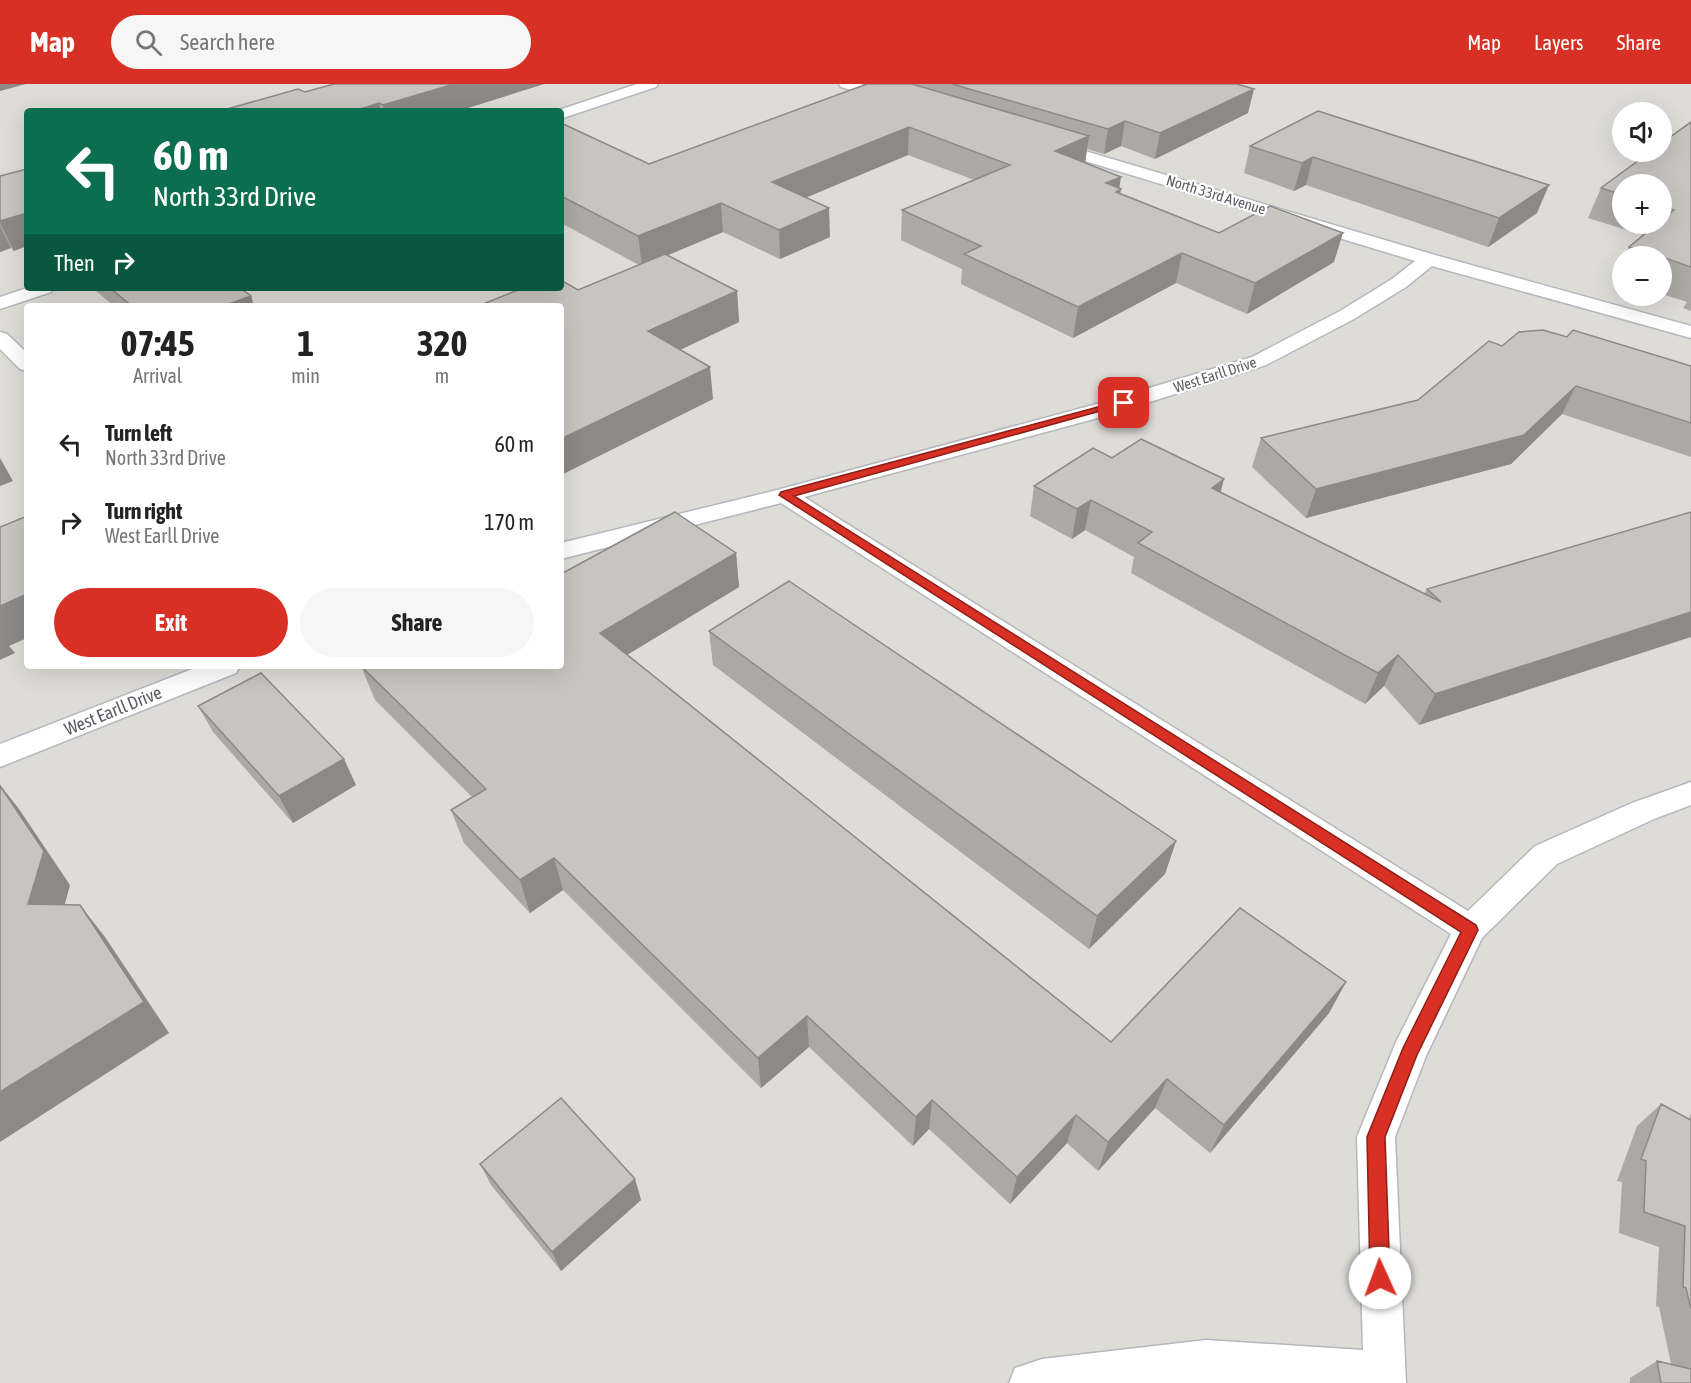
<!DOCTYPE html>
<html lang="en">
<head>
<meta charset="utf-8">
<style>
  :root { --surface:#fff; --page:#f6f6f6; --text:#222; --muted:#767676; --accent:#d93025 }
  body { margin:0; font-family:"Asap Condensed",sans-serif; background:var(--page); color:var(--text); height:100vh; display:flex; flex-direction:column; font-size:22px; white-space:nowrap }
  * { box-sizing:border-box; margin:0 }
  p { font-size:20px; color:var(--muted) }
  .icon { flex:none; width:33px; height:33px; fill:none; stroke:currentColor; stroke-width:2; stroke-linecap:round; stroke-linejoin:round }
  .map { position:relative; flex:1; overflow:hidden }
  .panel { position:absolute; left:24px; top:219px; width:540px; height:366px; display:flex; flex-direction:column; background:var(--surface); border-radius:6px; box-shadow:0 6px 24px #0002 }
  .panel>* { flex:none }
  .top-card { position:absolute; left:24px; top:24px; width:540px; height:183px; border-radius:6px; box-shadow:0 6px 24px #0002; background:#0b6e4f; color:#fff; overflow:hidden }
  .fabs { position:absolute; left:1612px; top:18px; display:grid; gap:12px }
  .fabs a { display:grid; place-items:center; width:60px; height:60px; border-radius:50%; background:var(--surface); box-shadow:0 6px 24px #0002; font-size:30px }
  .pin { position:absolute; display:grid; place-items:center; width:51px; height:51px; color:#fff; margin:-26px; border-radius:12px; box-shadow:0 3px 9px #0006 }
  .me { position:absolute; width:66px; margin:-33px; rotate:358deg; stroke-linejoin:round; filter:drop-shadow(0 0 4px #0008) }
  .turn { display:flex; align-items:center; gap:21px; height:126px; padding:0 30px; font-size:27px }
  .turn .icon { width:78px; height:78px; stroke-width:2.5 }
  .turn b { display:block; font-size:42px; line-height:51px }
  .then { display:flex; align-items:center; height:57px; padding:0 30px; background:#0003; gap:12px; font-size:22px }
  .eta { display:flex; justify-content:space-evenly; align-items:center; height:102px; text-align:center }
  .eta b { font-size:36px; font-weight:700; line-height:42px }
  .button { display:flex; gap:12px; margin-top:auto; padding:12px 30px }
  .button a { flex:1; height:69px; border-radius:36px; background:var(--accent); color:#fff; font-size:24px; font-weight:700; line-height:69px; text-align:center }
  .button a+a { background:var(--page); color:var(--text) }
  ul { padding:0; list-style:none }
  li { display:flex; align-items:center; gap:18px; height:78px; padding:0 30px }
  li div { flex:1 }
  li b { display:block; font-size:22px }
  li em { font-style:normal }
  header { display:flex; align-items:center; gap:36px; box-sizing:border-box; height:84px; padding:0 30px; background:var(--accent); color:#fff }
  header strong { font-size:28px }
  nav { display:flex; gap:33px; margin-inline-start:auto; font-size:21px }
  .search { width:420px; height:54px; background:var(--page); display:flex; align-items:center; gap:15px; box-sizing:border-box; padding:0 21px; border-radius:33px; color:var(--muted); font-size:22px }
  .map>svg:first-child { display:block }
  .industrial { fill:#dedcd7; fill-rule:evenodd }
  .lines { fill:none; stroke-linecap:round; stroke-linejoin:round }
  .street-casing { stroke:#b5b7bc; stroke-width:3 }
  .street { fill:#fff; fill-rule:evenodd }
  .wall { fill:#aca9a5; fill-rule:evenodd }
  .shaded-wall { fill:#8c8986 }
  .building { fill:#c8c4c0; stroke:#8c8986; stroke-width:1.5 }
  .route { fill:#d93025; stroke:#8d1f18; stroke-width:1.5 }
  .labels { text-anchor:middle; stroke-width:4.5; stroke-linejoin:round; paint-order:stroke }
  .far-street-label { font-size:15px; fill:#5b5d62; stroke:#fff }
  .street-label { font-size:18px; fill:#5b5d62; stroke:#fff }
</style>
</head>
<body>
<header>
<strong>Map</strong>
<div class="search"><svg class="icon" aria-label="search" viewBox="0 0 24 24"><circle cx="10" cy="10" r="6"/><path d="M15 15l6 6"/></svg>Search here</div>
<nav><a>Map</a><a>Layers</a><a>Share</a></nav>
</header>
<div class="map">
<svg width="1691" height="1299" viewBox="0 0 1691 1299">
  <rect width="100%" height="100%" fill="#eceae2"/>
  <path class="industrial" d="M0 0H1691V1299H0ZM27 27H561V204H27ZM1623 28H1662V68H1623ZM1623 100H1662V140H1623ZM1623 172H1662V212H1623ZM27 222H561V582H27Z"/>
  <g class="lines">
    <g class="street-casing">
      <path id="street" d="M637 0H658L656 3 566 33 561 35V27H556Z
        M839 0H861L900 12 902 15 895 19 841 3Z
        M1048 56 1435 171 1691 242V254L1432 182 1406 203 1354 235 1266 281 1109 331 804 413 1468 827 1535 762 1632 719 1691 698V721L1654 735 1557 780 1482 854 1426 972 1395 1053 1406 1299H1009L1015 1284 1042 1275 1206 1256 1363 1266 1357 1053 1396 958 1451 850 781 419 561 475V459L777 406 1093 321 1252 273 1340 227 1392 195 1415 177 1042 64 1040 61 1042 58Z
        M27 204H53L51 208 0 225V213Z
        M0 248 7 250 27 269V287L20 285 0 265Z
        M200 582H240L236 589 0 683V660Z"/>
    </g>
    <use href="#street" class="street"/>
  </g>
  <path class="wall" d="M544 0 458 27H220L305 8Z
    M867 0H1237L1248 29 1155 75 1121 62 1104 70 1087 65 1085 79 1121 105 1120 109 1219 149 1334 178 1247 230 1176 199 1073 254 961 200 962 185 901 156 902 126 974 96 908 71 806 113 830 153 780 175 723 148 668 171 737 207 739 238 680 266 713 315 561 391V222L578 206 639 181 561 139V39L649 80Z
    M1318 27 1537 129 1488 163 1306 101 1294 107 1244 89 1250 62Z
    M1691 38V227L1683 224 1687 218 1662 210V172H1624L1629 163 1643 151 1588 134 1601 104ZM1623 100H1662V140H1623Z
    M0 92 14 167 11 164 0 168Z
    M1623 174V197L1614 194Z
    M95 204H240L251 212 254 222H114L96 207Z
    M1567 253 1691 282V373L1562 330 1511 380 1306 434 1252 383 1261 354 1418 316 1502 262Z
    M1112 374 1224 395 1220 408 1424 510 1427 505 1691 428 1419 641 1384 602 1365 620 1131 489 1134 473 1085 446 1072 455 1030 432 1034 402Z
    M736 469 739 503 627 571 1111 958 1346 898 1329 929 1210 1069 1155 1024 1098 1087 1067 1059 1010 1120 929 1045 913 1062 809 963 761 1004 563 806 530 829 464 759 451 726 472 713 375 616 361 582Z
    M709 547 1176 757 1165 790 1089 865 713 581Z
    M198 622 356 701 293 739 213 648Z
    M1661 1020 1689 1035 1691 1029V1299H1630V1294L1657 1277 1671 1280 1659 1223 1656 1222 1659 1163 1619 1149 1622 1098 1617 1097 1637 1042Z
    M480 1080 635 1095 641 1116 561 1187 491 1101Z"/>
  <path class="shaded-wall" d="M0 0H26L0 7Z
    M454 0H544L458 27H384L383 21Z
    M1254 5 1248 29 1155 75 1160 49Z
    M379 19 381 27H354Z
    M1125 37 1121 62 1104 70 1108 45Z
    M909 43 908 71 774 127 772 98Z
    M1089 52 1085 79 1055 67Z
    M1313 73 1306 101 1294 107 1302 79Z
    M1121 93 1119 106 1121 105 1116 134 1106 99Z
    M1549 101 1537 129 1488 163 1499 134Z
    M721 119 723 148 642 182 638 152Z
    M829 124 830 153 780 175 779 146Z
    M27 129V162L14 167 0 139V137Z
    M0 142 11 164 0 168Z
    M1343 149 1334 178 1247 230 1255 199Z
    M1182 169 1176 199 1073 254 1078 223Z
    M737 207 739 238 652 279 648 247Z
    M251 212 254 222H223Z
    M710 283 713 315 561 391V355Z
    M1576 302 1562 330 1511 380 1306 434 1316 405Z
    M0 374 13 397 0 402Z
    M1224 395 1216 426 1212 404Z
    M1091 416 1085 446 1072 455 1077 425Z
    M736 469 739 503 607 583 600 549Z
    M27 510V554L9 562 15 569 0 576V522Z
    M1691 528V553L1419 641 1435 610Z
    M1398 571 1384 602 1365 620 1378 589Z
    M344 675 356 701 293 739 279 712Z
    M0 701 19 725 70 801 56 853 28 820Z
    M1176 757 1165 790 1089 865 1097 832Z
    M554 774 563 806 530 829 520 796Z
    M80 821 105 853 169 949 0 1058V1008Z
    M1346 898 1329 929 1210 1069 1224 1041Z
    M807 932 809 963 761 1004 758 974Z
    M1167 995 1155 1024 1098 1087 1108 1058Z
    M932 1016 929 1045 913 1062 916 1033Z
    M1076 1031 1067 1059 1010 1120 1017 1093Z
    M635 1095 641 1116 561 1187 552 1168Z"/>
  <path class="building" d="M334 0H454L383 21 379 19 354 27H220L298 5 305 8Z
    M867 0H912L1089 52 1055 67 1121 93 1106 99 1121 105 1116 108 1219 149 1270 122 1343 149 1255 199 1182 169 1078 223 964 170 981 162 902 126 1010 81 909 43 772 98 829 124 779 146 721 119 638 152 561 112V39L649 80Z
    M952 0H1237L1254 5 1160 49 1125 37 1108 45Z
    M1318 27 1549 101 1499 134 1313 73 1302 79 1250 62Z
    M1691 38V183L1662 173V172H1659L1629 163 1657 140H1662V136L1674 126 1662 122V100H1623V111L1601 104 1650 68H1662V59Z
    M27 85V129L0 137V92Z
    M665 170 737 207 648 247 710 283 561 355V222H478L523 204H561V196L578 206Z
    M110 204H240L251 212 223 222H132Z
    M1543 246 1567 253 1573 246 1691 282V339L1576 302 1524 351 1316 405 1261 354 1418 316 1489 257 1502 262 1519 248Z
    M1141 355 1224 395 1212 404 1441 518 1427 505 1691 428V528L1435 610 1398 571 1378 589 1138 459 1152 448 1091 416 1077 425 1034 402 1093 364 1112 374Z
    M675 428 736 469 600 549 1111 958 1240 824 1346 898 1224 1041 1167 995 1108 1058 1076 1031 1017 1093 932 1016 916 1033 807 932 758 974 554 774 520 796 451 726 486 705 361 582H561V490Z
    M27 432V510L0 522V443Z
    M789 497 1176 757 1097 832 709 547Z
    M261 589 344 675 279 712 198 622Z
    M0 702 44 767 28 820 80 821 144 918 0 1008Z
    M561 1014 635 1095 552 1168 480 1080Z
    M1661 1020 1691 1036V1225L1686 1204 1683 1203 1685 1142 1644 1128 1646 1077 1641 1075Z
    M1657 1277 1691 1285V1299H1661Z"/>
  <path class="route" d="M1120 317 1129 319 794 412 1476 841 1478 846 1417 971 1385 1053 1390 1194 1387 1201 1380 1204 1373 1201 1370 1194 1367 1053 1403 964 1461 848 779 411 781 408Z"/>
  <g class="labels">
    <g class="far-street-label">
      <text transform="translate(1216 111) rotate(17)" y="5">North 33rd Avenue</text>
      <text transform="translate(1215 291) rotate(-18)" y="5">West Earll Drive</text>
    </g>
    <g class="street-label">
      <text transform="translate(113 627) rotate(-22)" y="6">West Earll Drive</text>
    </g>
  </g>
</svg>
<div class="fabs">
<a><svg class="icon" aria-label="sound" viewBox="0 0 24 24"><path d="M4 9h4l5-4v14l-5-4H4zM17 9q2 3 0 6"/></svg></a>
<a>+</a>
<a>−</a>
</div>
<div class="pin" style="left:1124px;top:319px;background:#d93025"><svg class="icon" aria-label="arrive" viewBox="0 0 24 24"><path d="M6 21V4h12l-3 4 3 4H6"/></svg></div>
<svg class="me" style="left:1380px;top:1194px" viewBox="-20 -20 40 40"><circle r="19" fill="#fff"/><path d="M0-13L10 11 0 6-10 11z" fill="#d93025"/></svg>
<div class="top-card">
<div class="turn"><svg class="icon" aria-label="left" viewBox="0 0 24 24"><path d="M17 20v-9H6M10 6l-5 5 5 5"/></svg><div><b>60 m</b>North 33rd Drive</div></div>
<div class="then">Then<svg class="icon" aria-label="right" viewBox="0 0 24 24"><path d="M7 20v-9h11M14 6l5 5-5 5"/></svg></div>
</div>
<section class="panel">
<div class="eta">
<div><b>07:45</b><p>Arrival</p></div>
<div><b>1</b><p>min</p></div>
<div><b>320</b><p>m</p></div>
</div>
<ul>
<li><svg class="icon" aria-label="left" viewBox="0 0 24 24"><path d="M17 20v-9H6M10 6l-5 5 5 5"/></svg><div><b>Turn left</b><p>North 33rd Drive</p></div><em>60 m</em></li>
<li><svg class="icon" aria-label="right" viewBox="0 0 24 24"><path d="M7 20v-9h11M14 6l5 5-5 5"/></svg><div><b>Turn right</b><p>West Earll Drive</p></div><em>170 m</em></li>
</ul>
<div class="button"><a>Exit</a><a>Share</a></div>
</section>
</div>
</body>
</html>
